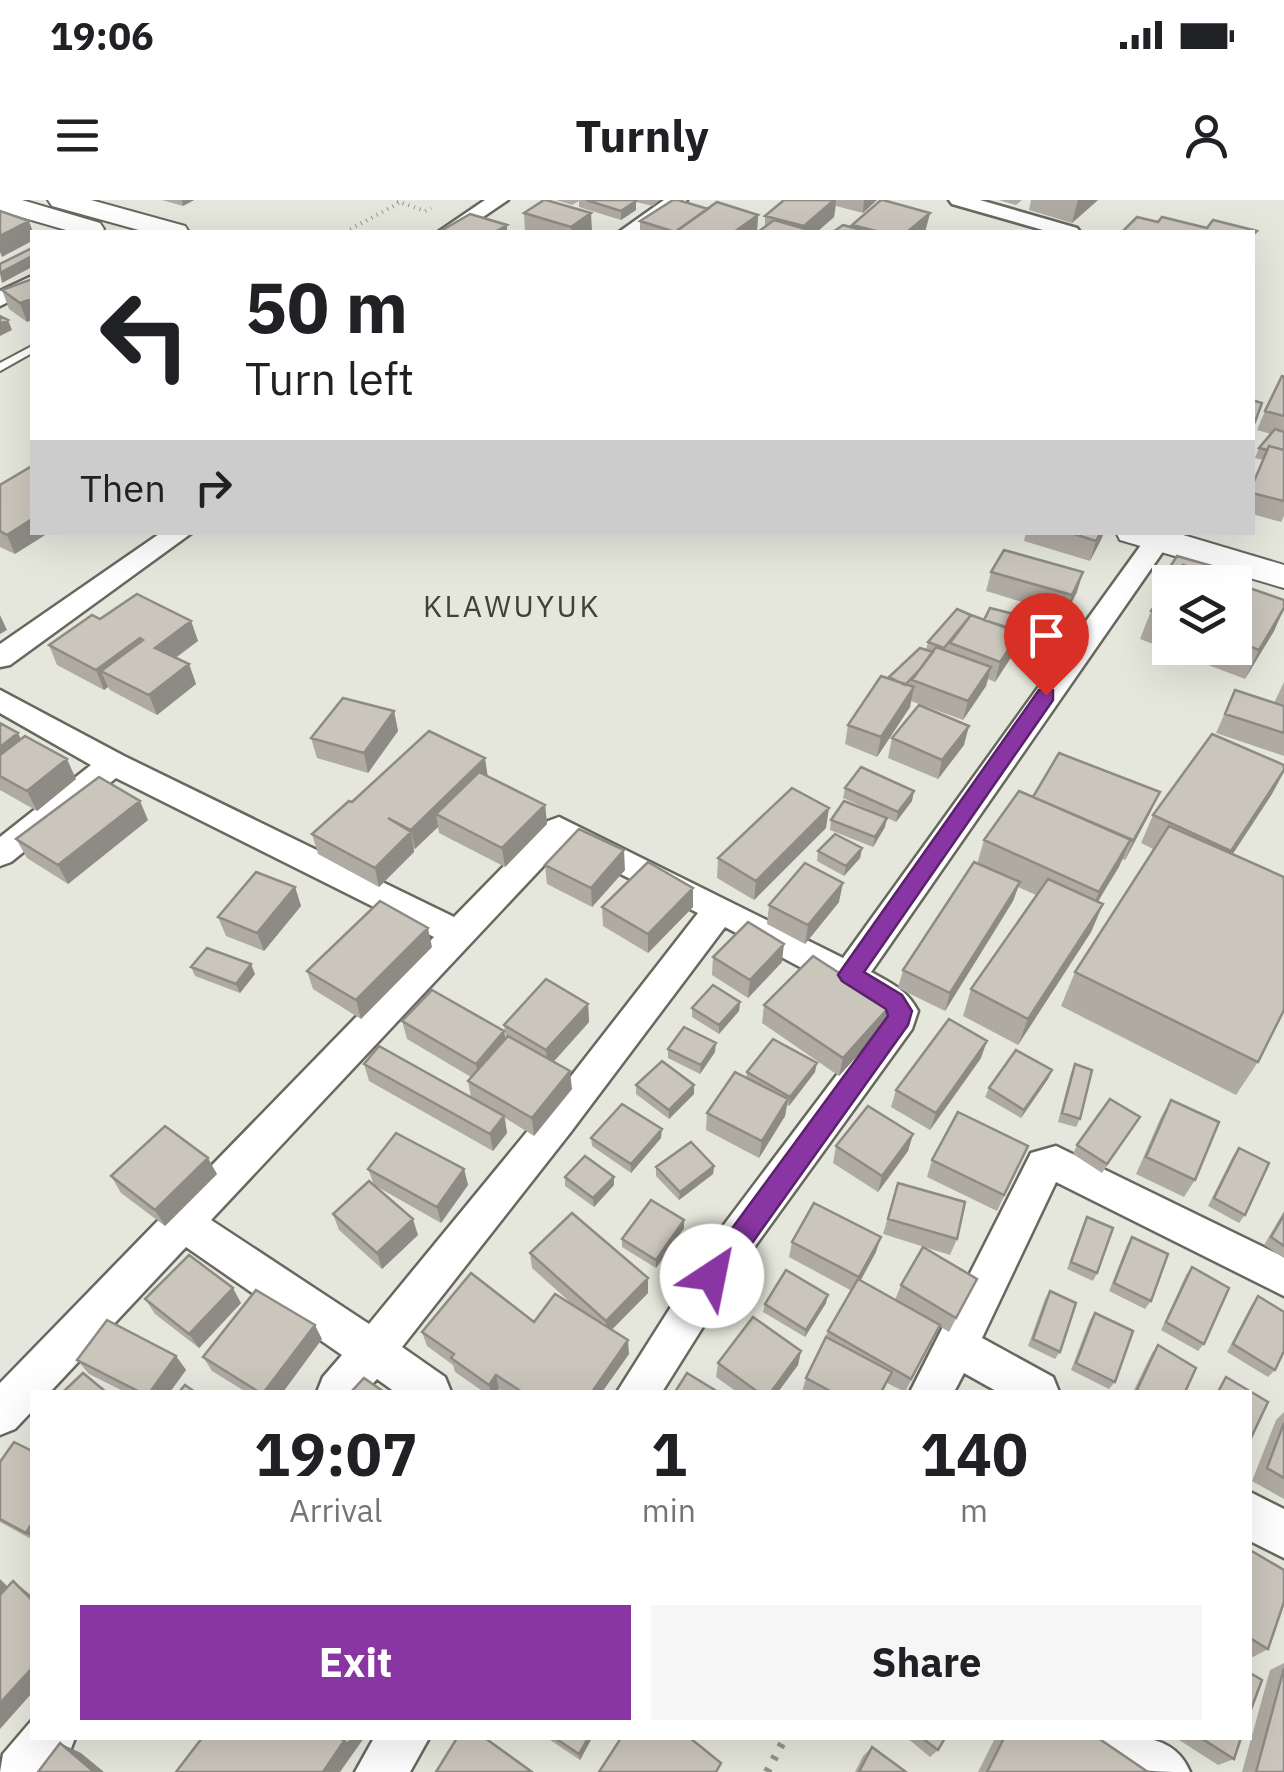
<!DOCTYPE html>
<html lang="en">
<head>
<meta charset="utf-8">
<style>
  :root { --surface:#fff; --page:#f6f6f6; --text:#202124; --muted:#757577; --accent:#8935a3 }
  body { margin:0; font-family:"IBM Plex Sans",sans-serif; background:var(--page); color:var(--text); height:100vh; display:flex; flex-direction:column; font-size:38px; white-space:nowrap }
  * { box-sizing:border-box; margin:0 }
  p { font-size:32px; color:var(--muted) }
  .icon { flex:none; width:55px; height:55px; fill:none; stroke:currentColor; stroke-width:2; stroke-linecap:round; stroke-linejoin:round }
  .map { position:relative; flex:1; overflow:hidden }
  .drawer { position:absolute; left:30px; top:1190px; width:1222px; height:350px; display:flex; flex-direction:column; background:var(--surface); border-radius:0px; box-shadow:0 10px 40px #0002 }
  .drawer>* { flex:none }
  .banner { position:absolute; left:30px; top:30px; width:1225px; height:305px; border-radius:0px; box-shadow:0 10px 40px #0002; background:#fff; color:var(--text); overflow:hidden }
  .controls { position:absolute; left:1152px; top:365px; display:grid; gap:20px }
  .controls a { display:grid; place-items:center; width:100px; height:100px; border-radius:0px; background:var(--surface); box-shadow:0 10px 40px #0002; font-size:50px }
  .pin { position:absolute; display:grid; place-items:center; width:85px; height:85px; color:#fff; margin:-102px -42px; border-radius:50% 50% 50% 0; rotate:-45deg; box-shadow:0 0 10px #0007 }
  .pin .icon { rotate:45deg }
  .me { position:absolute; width:110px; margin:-55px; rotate:34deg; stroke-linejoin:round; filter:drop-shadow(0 0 8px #0008) }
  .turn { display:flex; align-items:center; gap:35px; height:210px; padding:0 50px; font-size:45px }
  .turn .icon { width:130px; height:130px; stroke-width:2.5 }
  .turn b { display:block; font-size:70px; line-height:85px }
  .then { display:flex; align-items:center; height:95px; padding:0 50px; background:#0003; gap:20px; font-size:38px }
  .eta { display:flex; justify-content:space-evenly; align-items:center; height:170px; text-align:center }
  .eta b { font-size:60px; font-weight:800; line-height:70px }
  .primary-button { display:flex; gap:20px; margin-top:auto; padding:20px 50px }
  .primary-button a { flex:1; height:115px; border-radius:0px; background:var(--accent); color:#fff; font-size:40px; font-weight:800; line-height:115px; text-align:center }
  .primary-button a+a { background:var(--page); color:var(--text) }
  .status { display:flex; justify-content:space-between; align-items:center; height:70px; padding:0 50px; background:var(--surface); direction:ltr }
  .status svg { height:28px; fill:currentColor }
  header { display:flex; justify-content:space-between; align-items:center; height:130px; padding:0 50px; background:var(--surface); font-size:45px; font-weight:800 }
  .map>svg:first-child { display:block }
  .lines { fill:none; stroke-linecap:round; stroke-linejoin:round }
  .lane-casing { stroke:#67695f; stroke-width:4 }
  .street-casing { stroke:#67695f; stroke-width:5 }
  .secondary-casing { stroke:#67695f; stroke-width:4 }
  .path-far1 { stroke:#93958d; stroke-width:4; stroke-dasharray:1 5; stroke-linecap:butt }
  .path { stroke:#93958d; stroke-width:8; stroke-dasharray:4 10; stroke-linecap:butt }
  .lane { fill:#fff; fill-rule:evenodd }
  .street { fill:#fff; fill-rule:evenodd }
  .secondary { fill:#fff; fill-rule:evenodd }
  .wall { fill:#afaaa2 }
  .shaded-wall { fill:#8e8b84 }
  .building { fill:#cbc6bc; stroke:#8e8b84; stroke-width:2.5 }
  .route { fill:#8935a3; stroke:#59226a; stroke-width:2.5 }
  .labels { text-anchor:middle; stroke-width:8; stroke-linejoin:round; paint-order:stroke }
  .far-quarter-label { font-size:30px; letter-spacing:2.5px; fill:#404239; stroke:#e5e7dc }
</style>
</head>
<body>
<div class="status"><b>19:06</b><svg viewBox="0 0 49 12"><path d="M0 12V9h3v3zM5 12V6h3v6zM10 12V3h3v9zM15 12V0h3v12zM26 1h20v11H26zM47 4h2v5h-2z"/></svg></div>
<header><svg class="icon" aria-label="menu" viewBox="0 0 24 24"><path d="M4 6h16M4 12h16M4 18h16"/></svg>Turnly<svg class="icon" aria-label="person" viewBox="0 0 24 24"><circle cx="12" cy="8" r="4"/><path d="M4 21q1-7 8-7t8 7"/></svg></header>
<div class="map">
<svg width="1284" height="1572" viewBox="0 0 1284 1572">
  <rect width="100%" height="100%" fill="#e5e7dc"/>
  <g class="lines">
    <g class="lane-casing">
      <path id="lane" d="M32 146V153L0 171V163Z"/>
    </g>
    <g class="street-casing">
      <path id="street" d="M485 0H508L461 32H438Z
        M664 0H687L642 32H619Z
        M949 0H980L1077 28 1080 32H1050L952 4Z
        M32 76V90L0 106V91Z
        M162 332H193L10 465 0 467V444Z
        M1160 332 1171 340 871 772C891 783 907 790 918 811L912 829 745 1060 662 1192H617L717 1034 882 815 877 808 725 727 570 933 402 1147 445 1177 451 1192H395L377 1179 365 1192H317L323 1177 342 1155 186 1047 50 1192H32V1211L15 1229 0 1235V1183L434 737 116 578 11 662 0 666V637L91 565 0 513V490L124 556 454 717 548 621 559 617 843 758 1149 334ZM563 645 698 713 544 911 369 1124 211 1020Z
        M1056 946 1284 1057V1096L1056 982 982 1138 1053 1177 1059 1192H998L964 1173 954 1192H910L1031 953Z
        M1250 1292 1284 1309V1358L1250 1341Z
        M32 1520V1538H75L68 1556 54 1572H0L3 1554Z
        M374 1538H429L410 1572H355Z
        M1088 1538C1127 1536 1173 1530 1190 1572 1150 1572 1106 1572 1088 1538Z"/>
    </g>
    <g class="secondary-casing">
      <path id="secondary" d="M0 0H22L100 23 104 29 101 32H73L0 11Z
        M48 0H91L185 26 189 32H146L52 6Z
        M1116 332H1173L1284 365V388L1120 340Z"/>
    </g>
    <path class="path-far1" d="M397 1 425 11 431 8
      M345 32 399 3"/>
    <path class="path" d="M767 1572 785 1538"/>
    <use href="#lane" class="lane"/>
    <use href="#street" class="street"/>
    <use href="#secondary" class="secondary"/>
  </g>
  <path class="wall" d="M162 0H194L183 6Z
    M556 0H659L653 6 636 2V10L621 20 579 7V1L572 5Z
    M784 0H877L863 13 836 6 834 17 816 32 765 28V16Z
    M999 0H1022L1016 5Z
    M1031 0H1098L1072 23 1029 10Z
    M708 9 758 15 757 32H636L640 31V21Z
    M524 13 592 31 590 32H525Z
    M930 13 925 32H833L852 27V25Z
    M32 79 27 122 9 109 2 90Z
    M1284 177V316L1281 322 1252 314V286L1263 260 1255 258 1259 248 1271 234 1257 230 1265 211Z
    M0 285 15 354 0 347Z
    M1026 332H1104L1090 361 1024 341Z
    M1212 366 1170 382V448H1235V383L1284 400V409L1274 431 1245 479 1140 439 1151 411 1168 385 1163 383 1166 373Z
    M991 372 1077 392 1065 415 986 391Z
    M100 419 191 421 198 441 176 458 189 464 196 484 157 515 110 490 108 487 104 490 57 465 49 445Z
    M984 420 1038 431 1032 446 1017 442 1014 453 995 482 988 479 986 486 963 520 911 501 910 507 877 557 845 544 848 525 889 479 926 450 928 442Z
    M1284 482V556L1216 533 1235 490 1274 503Z
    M394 511 398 531 368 573 317 558 311 538Z
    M0 523 76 579 37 611 0 590Z
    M892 538 964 545 938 579 888 558Z
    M488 576 545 605 547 624 505 667 439 633 438 627 414 649V652L379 687 318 654 312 634 352 602Z
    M845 588 912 601 896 622 843 598Z
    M1272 594 1233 654 1258 862 1236 895 1061 806 1075 772 1153 649 1141 643 1153 615Z
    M1032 597 1151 611 1125 660 1122 659 1098 702 1103 704 1091 732 1018 845 963 816 971 789 1036 695 1018 687 1013 701 945 811 898 788 903 770 977 664 984 640Z
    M148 620 68 684 27 658 16 639Z
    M831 620 885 627 873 647 830 630Z
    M826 628 754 700 717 678 718 658Z
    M862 648 860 658 844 676 817 661 818 651Z
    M545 665 625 670 592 707 547 684Z
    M295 687 301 706 264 751 226 736 218 717Z
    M693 688V707L648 753 603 726 602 707Z
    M839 702 805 744 767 724 769 705Z
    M432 747 361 819 313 789 307 771Z
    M713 757 782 762 748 798 712 775Z
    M191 767 255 774 240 793 195 776Z
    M740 802 739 811 719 834 692 817V808Z
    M588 804 589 822 553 862 572 889 534 936 505 918 507 933 493 951 369 881 364 864 471 897 468 881 471 877 407 839 402 821 504 831 506 839 504 825Z
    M764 805 886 824 839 876 762 823Z
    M668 849 715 852 700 874 668 858Z
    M981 858 930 930 891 907 896 890Z
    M1075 864 1080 919 1076 927 1058 922 1071 873Z
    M1052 870 1048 879 1021 918 985 897 989 888Z
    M747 872H815L789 906 787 905 785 916 759 958 706 930 707 913 746 878Z
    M636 885 694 894 669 919 636 894Z
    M1171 900 1195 980 1184 997 1136 974 1161 917Z
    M1140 917 1102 973 1073 954 1077 945Z
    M913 934 908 951 878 992 833 963 836 946Z
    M591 938H661L631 973 592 946Z
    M1028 946 997 1011 927 977 932 960Z
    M1239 948 1245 1015 1239 1023 1208 1006 1233 956Z
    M714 966 713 974 679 1000 656 976V967Z
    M368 969H464L468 985 441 1023 374 985 418 1035 382 1069 339 1030 333 1014 374 985Z
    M217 974 165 1026 121 993 111 976Z
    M565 977H614V985L594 1007 565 986Z
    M898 983 957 1039 950 1055 883 1034Z
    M1284 1011V1058L1264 1045Z
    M1087 1017 1097 1073 1093 1081 1067 1069 1083 1025Z
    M684 1020V1028L656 1068 622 1047V1039Z
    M1132 1037 1151 1101 1145 1109 1109 1091 1127 1045Z
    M792 1042 876 1052 861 1080 895 1100 901 1085 977 1079 949 1132 939 1126 905 1192 887 1183 883 1192H802L806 1178 828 1131 852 1091 789 1057Z
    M530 1053 648 1093 612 1130 629 1154 602 1192H505L499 1189 496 1192H484L455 1172 453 1165 427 1146 422 1132 534 1122 571 1103 532 1068Z
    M1192 1067 1204 1144 1198 1151 1161 1130 1186 1075Z
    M1050 1091 1060 1152 1055 1159 1028 1146 1045 1099Z
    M1258 1096 1275 1170 1268 1177 1227 1152 1252 1104Z
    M145 1099 241 1103 199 1148 155 1114Z
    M826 1103 805 1137 763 1112 765 1104Z
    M1095 1113 1115 1182 1109 1189 1071 1170 1090 1120Z
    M322 1139 283 1192H246L212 1171 203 1157Z
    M1158 1145 1185 1192H1133L1152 1153Z
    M801 1151 798 1165 778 1192H737L716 1177 718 1163Z
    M176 1156 186 1170 170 1192H125L89 1174 77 1160Z
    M1284 1212V1299L1252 1281 1276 1220Z
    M32 1251V1346L31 1339 0 1322V1262Z
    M1250 1350 1268 1449 1253 1457 1250 1456Z
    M1284 1463V1572H1242L1270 1470Z
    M547 1538H592L580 1560Z
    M907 1538H945L938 1550 930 1557Z
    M995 1538H1098L1148 1572H978Z
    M1176 1538H1241L1234 1559 1218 1565Z
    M872 1547 906 1572H855L863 1556Z"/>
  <path class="shaded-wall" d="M182 0H194L183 6Z
    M834 0H836L834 17 817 32H804V26Z
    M864 0H877L863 13Z
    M1078 0H1098L1072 23Z
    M636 1V10L621 20V11Z
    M591 13 592 31 590 32H571V27Z
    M930 13 925 32H907Z
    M758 15 757 32H734Z
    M29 21 33 32 32 41 2 57 0 52V36Z
    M507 25V32H495Z
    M32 56V67L2 83 0 73Z
    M32 99V120L27 122 20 103Z
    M8 120 12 130 0 136V124Z
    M32 319V332H50L15 354 7 335Z
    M1101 332H1104L1102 338 1090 361 1096 341Z
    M1083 372 1077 392 1065 415 1072 395Z
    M1284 408 1274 431 1245 479 1259 450Z
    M0 415 7 430 0 434Z
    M191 421 198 441 162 467 155 448Z
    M1020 433 1014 453 995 482 1000 462Z
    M140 438 148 458 101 471 108 487 104 490 96 470Z
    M189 464 196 484 157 515 149 495Z
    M991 467 986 486 963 520 968 501Z
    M914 487 910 507 877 557 881 537Z
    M394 511 398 531 368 573 364 553Z
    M969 526 964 545 938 579 942 560Z
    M18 533 28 553 0 574V547Z
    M485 558 488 578 436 614 438 627 415 649 411 630Z
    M67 559 76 579 37 611 27 591Z
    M1284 572 1272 594 1216 679 1231 651Z
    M914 591 912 601 896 622 898 612Z
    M1160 592 1151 611 1125 660 1133 641Z
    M140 601 148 620 68 684 58 665Z
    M545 605 547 624 505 667 502 648Z
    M829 608 826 628 754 700 756 681Z
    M887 618 885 627 873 647 875 637Z
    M411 632 414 652 379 687 375 668Z
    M1131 639 1119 667 1087 719 1099 692Z
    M862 648 860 658 844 676 846 666Z
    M624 650 625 670 592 707 591 688Z
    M1020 682 1013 701 945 811 950 793Z
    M843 683 839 702 805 744 808 725Z
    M295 687 301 706 264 751 257 733Z
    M693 688V707L648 753V734Z
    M1103 704 1091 732 1018 845 1028 819Z
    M428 728 432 747 361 819 356 800Z
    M784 744 782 762 748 798 750 780Z
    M251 764 255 774 240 793 236 784Z
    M740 802 739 811 719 834V825Z
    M588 804 589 822 548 868 546 850Z
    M890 806 886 824 839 876 843 858Z
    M504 831 507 849 479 882 476 864Z
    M987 841 981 858 930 930 936 913Z
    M716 843 715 852 700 874 701 865Z
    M817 863 815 872 789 906 790 897Z
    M1052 870 1048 879 1021 918 1024 910Z
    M570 871 572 889 534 936 532 918Z
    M694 885V894L669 919V910Z
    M788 899 785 916 759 958 762 941Z
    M504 916 507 933 493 951 490 934Z
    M662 929 661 938 631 973V964Z
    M913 934 908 951 878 992 882 976Z
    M208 958 217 974 165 1026 155 1010Z
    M714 966 713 974 679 1000 680 992Z
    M464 969 468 985 441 1023 437 1007Z
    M614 977V985L594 1007 593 998Z
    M413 1019 418 1035 382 1069 377 1053Z
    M684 1020V1028L656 1068V1060Z
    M881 1037 876 1052 854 1092 859 1077Z
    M648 1078V1093L606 1135V1121Z
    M233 1088 241 1103 199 1148 189 1134Z
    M828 1095 826 1103 805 1137 806 1130Z
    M315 1125 322 1139 283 1192H264Z
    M628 1140 629 1154 602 1192H592Z
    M801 1151 798 1165 778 1192H771Z
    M176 1156 186 1170 170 1192H150Z
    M496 1175 499 1189 496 1192H491L489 1185Z
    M32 1323V1338L26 1333Z
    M0 1379 7 1386 0 1394Z
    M13 1381 32 1396V1400Z
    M32 1468V1493L0 1529V1503Z
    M352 1538H364L340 1572H323L344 1541Z
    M588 1538H592L580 1560 579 1554Z
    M60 1543 81 1553 104 1572H94Z"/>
  <path class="building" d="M544 0H546L591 13 571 27 524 13Z
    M586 0H632L636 1 621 11Z
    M673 0H678L708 9 675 32 640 21Z
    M784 0H834L804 26 765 16Z
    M881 0H883L930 13 907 32H880L852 25Z
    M717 2 758 15 734 32H675Z
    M0 11 29 21 0 36Z
    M470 14 507 25 495 32H439Z
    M1137 17 1158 22 1162 17 1207 28 1213 20 1257 31 1252 36V32H1122Z
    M774 20 816 32H758Z
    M843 25 869 32H833Z
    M32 48V56L0 73V64Z
    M32 79V99L20 103 2 90Z
    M0 116 8 120 0 124Z
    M1282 176 1284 177V216L1265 211Z
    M1252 200 1262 203 1255 222 1252 221Z
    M1275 229 1284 232V250L1269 246 1267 250 1259 248Z
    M1269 246 1284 250V301L1252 293V286Z
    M32 266V319L7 335 0 331V285Z
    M1068 332H1101L1096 341Z
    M1004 350 1083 372 1072 395 991 372Z
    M1177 356 1212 366 1208 373 1183 365 1175 376 1166 373Z
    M1183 365 1233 382H1170Z
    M1170 383V418L1151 411Z
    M1235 383 1284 400V408L1259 450 1235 441Z
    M137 394 191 421 155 448 189 464 149 495 101 471 143 440 140 438 96 470 49 445 92 415 100 419Z
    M990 408 1041 421 1034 436 984 420Z
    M957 409 973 416 971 415 944 448 928 442Z
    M971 415 1020 433 1000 462 950 443Z
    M936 447 991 467 968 501 912 480Z
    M920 448 933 452 921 468 905 485 889 477Z
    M881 476 914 487 881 537 848 525Z
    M1235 490 1284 506V533L1225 514Z
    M343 498 394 511 364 553 311 538Z
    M919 505 969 526 942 560 892 538Z
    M0 523 18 533 0 547Z
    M429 531 485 558 411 630 388 618 411 632 375 668 312 634 349 601 352 602Z
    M1212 534 1284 565V570L1231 651 1153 615Z
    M25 536 67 559 27 591 0 576V555Z
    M1059 553 1160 592 1133 641 1033 597Z
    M861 567 914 591 898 612 845 588Z
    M479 572 545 605 502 648 436 614Z
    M99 577 140 601 58 665 16 639Z
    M792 588 829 608 756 681 718 658Z
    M1019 591 1131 639 1099 692 984 640Z
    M844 601 887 618 875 637 831 620Z
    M1169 626 1284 677V810L1258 862 1075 772Z
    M579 629 624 650 591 688 545 665Z
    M835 634 862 648 846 666 818 651Z
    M648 662 693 688 648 734 602 707Z
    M974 662 1020 682 950 793 903 770Z
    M805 663 843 683 808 725 769 705Z
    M256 672 295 687 257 733 218 717Z
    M1048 679 1103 704 1028 819 971 789Z
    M380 701 428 728 356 800 307 771Z
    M748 722 784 744 750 780 713 757Z
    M207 748 251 764 236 784 191 767Z
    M813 756 890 806 843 858 764 805Z
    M546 779 588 804 546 850 504 825Z
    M713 785 740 802 719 825 692 808Z
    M432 790 504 831 476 864 402 821Z
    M949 819 987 841 936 913 896 890Z
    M684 827 716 843 701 865 668 849Z
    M508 836 570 871 532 918 468 881Z
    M773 839 817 863 790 897 747 872Z
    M379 846 504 916 490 934 364 864Z
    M1016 850 1052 870 1024 910 989 888Z
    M662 861 694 885 669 910 636 885Z
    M1075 864 1092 870 1080 919 1062 913Z
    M735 872 788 899 762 941 707 913Z
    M1110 899 1140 917 1107 964 1077 945Z
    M1171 900 1219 922 1195 980 1146 957Z
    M622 904 662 929 631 964 591 938Z
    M868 906 913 934 882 976 836 946Z
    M958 912 1028 946 1004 995 932 960Z
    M165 926 208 958 155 1010 111 976Z
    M396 933 464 969 437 1007 368 969Z
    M691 942 714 966 680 992 656 967Z
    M1239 948 1269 963 1245 1015 1214 998Z
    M585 956 614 977 593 998 565 977Z
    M369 981 413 1019 377 1053 333 1014Z
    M898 983 965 1002 957 1039 888 1019Z
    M651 1000 684 1020 656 1060 622 1039Z
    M814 1003 881 1037 859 1077 792 1042Z
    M572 1013 648 1078 606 1121 530 1053Z
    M1284 1015V1046L1271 1037Z
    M1087 1017 1113 1028 1097 1073 1071 1062Z
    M1132 1037 1168 1054 1151 1101 1114 1083Z
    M923 1047 977 1079 956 1118 901 1085Z
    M189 1055 233 1088 189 1134 145 1099Z
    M1192 1067 1229 1088 1204 1144 1166 1122Z
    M786 1070 828 1095 806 1130 765 1104Z
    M471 1073 534 1122 555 1094 628 1140 592 1192H522L496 1175 489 1185 451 1158 454 1154 422 1132Z
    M858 1079 940 1125 911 1179 828 1131Z
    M256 1090 315 1125 264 1192H259L203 1157Z
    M1050 1091 1076 1103 1060 1152 1033 1139Z
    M1258 1096 1284 1112V1151L1275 1170 1233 1144Z
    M1095 1113 1133 1131 1115 1182 1076 1163Z
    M753 1117 801 1151 771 1192H758L718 1163Z
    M107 1120 176 1156 150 1192H140L77 1160Z
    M826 1137 892 1172 881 1192H832L806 1178Z
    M1158 1145 1196 1168 1185 1192H1136Z
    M83 1173 106 1192H63Z
    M687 1173 718 1192H675Z
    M1226 1177 1268 1202 1250 1240V1192H1218Z
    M364 1178 384 1192H351Z
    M185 1185 195 1192H179Z
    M1284 1223V1278L1267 1268Z
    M14 1242 32 1251V1323L26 1333 0 1319V1262Z
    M1250 1350 1284 1370V1402L1268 1449 1250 1438Z
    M13 1381 32 1400V1468L0 1503V1395Z
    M1284 1468V1572H1256Z
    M1250 1473 1262 1480 1250 1512Z
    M202 1538H340L344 1541 323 1572H176Z
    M340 1538H352L348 1544Z
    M457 1538H485L532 1572H436Z
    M555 1538H588L579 1554Z
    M621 1538H690L721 1563 716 1572H599Z
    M922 1538H945L938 1550Z
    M1004 1538H1098L1148 1572H987Z
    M1201 1538H1241L1234 1559Z
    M60 1543 94 1572H38Z
    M872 1547 906 1572H859Z"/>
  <path class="route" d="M1046 489 1053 490V500L864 772 902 795 912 811 908 825 722 1085 712 1089 703 1085 699 1076 703 1068 888 816 886 809 842 781 838 775 842 769 1039 490Z"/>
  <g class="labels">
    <g class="far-quarter-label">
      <text x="512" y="417">KLAWUYUK</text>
    </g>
  </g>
</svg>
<div class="controls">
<a><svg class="icon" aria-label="layers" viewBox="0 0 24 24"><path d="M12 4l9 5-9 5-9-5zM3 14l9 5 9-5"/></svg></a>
</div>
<div class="pin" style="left:1046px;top:495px;background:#d93025"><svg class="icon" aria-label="arrive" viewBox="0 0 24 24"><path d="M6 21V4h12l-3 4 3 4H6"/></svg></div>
<svg class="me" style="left:712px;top:1076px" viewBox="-20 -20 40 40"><circle r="19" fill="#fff"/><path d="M0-13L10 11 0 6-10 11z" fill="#8935a3"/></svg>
<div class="banner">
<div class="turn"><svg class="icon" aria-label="left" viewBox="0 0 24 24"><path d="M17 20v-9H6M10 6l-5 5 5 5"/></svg><div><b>50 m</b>Turn left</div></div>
<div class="then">Then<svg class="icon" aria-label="right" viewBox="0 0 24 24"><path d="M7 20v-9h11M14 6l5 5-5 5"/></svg></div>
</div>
<section class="drawer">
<div class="eta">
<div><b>19:07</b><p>Arrival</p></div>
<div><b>1</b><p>min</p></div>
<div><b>140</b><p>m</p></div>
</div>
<div class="primary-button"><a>Exit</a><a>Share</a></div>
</section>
</div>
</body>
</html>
